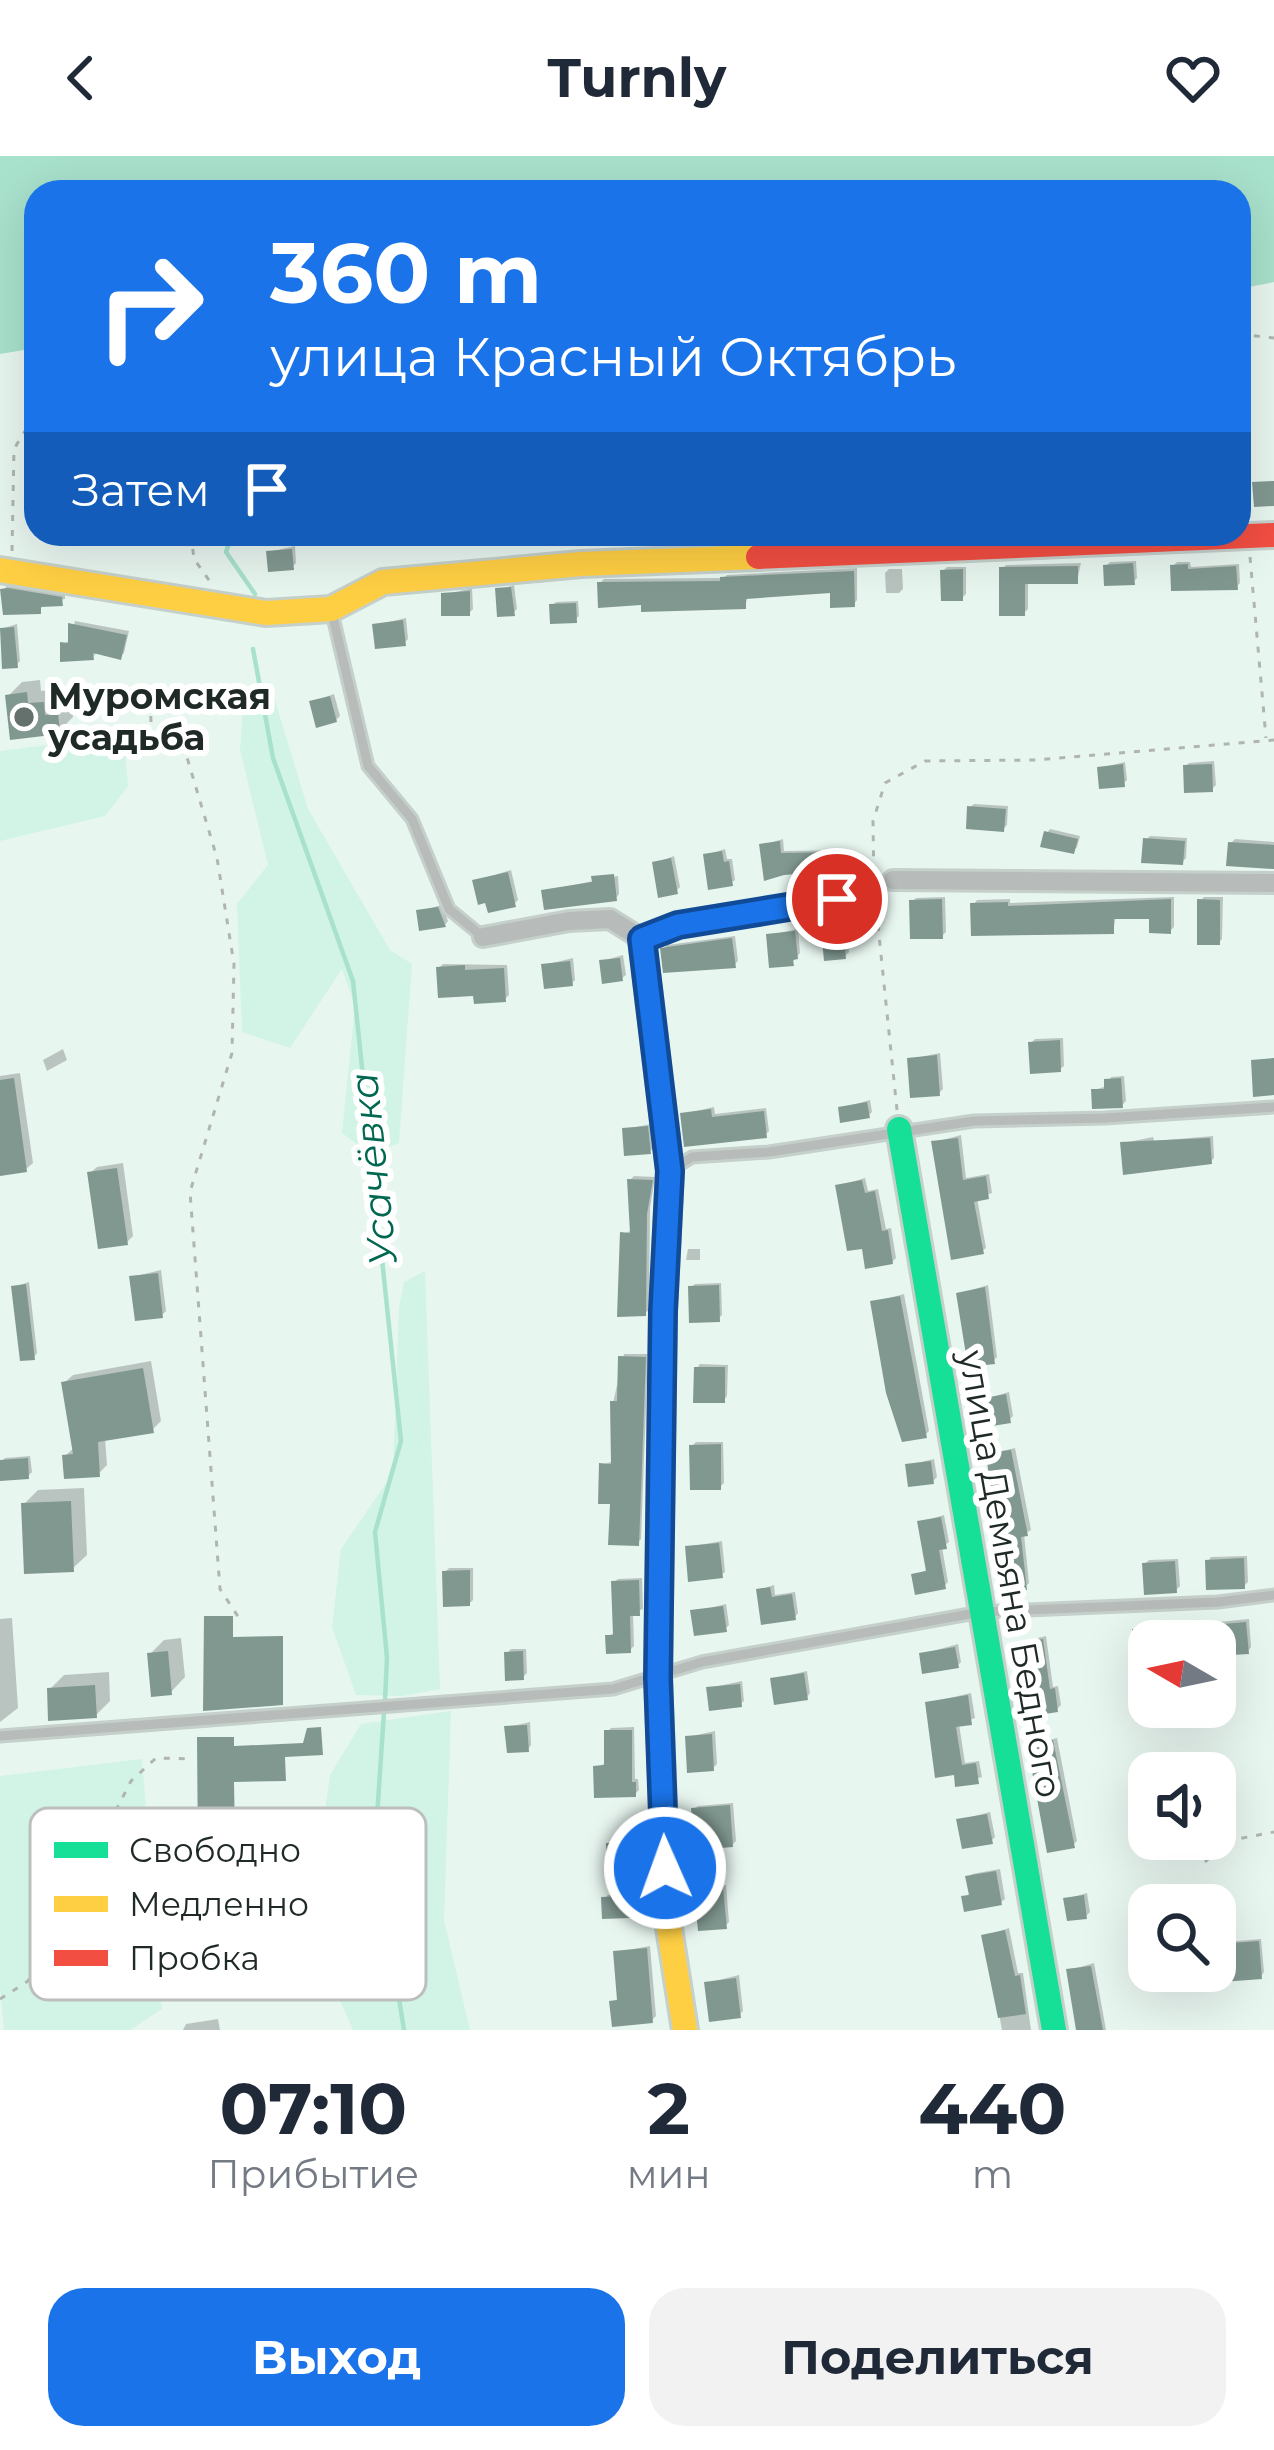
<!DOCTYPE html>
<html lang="ru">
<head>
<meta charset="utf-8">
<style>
  :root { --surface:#fff; --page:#f2f2f3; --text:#1f2937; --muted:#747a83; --accent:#1a73e8 }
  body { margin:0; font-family:Montserrat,sans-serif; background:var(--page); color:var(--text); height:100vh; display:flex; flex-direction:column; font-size:45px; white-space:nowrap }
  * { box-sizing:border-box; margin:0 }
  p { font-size:39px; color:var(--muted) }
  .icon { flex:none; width:66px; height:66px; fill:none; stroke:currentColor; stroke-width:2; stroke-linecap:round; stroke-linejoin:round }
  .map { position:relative; height:1874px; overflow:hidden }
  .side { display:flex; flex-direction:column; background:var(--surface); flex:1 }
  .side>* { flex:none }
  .guide { position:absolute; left:24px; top:24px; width:1227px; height:366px; border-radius:36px; box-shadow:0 12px 48px #0002; background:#1a73e8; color:#fff; overflow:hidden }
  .needle { width:78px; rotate:279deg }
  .tools { position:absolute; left:1128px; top:1464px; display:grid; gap:24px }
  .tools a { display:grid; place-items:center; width:108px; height:108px; border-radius:24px; background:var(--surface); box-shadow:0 12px 48px #0002; font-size:60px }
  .pin { position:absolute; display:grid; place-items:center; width:102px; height:102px; color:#fff; margin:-51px; border:6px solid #fff; border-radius:50%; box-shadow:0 3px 12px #0007 }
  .me { position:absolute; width:132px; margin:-66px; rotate:358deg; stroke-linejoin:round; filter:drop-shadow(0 0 9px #0008) }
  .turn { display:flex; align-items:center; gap:42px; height:252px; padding:0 48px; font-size:54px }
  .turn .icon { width:156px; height:156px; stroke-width:2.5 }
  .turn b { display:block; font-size:84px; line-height:102px }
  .then { display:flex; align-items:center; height:114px; padding:0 48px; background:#0003; gap:24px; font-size:45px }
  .eta { display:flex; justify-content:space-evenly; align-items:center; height:204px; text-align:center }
  .eta b { font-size:72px; font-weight:700; line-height:84px }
  .button { display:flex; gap:24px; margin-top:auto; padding:24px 48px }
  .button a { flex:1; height:138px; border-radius:36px; background:var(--accent); color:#fff; font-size:48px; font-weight:700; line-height:138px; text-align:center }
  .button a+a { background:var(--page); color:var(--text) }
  header { display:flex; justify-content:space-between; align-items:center; height:156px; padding:0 48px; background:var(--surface); font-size:54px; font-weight:700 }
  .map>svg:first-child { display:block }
  .green { fill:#d1f4e6 }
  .water { fill:#a8e1cc }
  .shadow { fill:#0003 }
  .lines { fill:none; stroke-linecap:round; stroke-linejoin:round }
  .stream { stroke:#a8e1cc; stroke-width:4.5 }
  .building { fill:#819891 }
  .lane-casing { stroke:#c5d0cb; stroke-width:15 }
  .street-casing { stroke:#c5d0cb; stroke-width:24 }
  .fast-casing { stroke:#c5d0cb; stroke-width:30 }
  .slow-casing { stroke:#c5d0cb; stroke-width:30 }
  .jam-casing { stroke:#c5d0cb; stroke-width:30 }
  .path { stroke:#b0b5b4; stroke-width:3; stroke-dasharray:6 9; stroke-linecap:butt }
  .lane { stroke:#b7bcba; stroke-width:9 }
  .street { stroke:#b7bcba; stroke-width:18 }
  .fast { stroke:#16e098; stroke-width:24 }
  .slow { stroke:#ffcf43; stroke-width:24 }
  .jam { stroke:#f24e42; stroke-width:24 }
  .route-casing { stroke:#114b97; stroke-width:30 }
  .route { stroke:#1a73e8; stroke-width:21 }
  .poi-dot { fill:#65716c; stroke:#fff; stroke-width:4.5 }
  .labels { text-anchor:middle; stroke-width:12; stroke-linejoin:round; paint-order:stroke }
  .poi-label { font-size:36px; font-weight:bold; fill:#1f2925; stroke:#fff; text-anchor:start }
  .street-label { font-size:36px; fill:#1f2925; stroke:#fff }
  .water-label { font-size:39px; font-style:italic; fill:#006850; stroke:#fff }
  .key { fill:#fff; stroke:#bcbfbe; stroke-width:3 }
  .key-label { font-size:33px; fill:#1f2925 }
</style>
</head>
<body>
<header><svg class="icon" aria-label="back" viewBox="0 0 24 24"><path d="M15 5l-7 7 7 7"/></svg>Turnly<svg class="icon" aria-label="heart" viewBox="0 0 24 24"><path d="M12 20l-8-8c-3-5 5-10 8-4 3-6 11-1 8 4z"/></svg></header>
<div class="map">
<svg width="1274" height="1874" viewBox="0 0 1274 1874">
  <rect width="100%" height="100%" fill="#e8f6f0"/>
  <path class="green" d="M269 525 308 653 390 794 412 808 399 987 371 998 342 977 355 850 342 813 290 892 242 876 237 748 268 709 240 594 243 549Z
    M123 576 128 630 105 660 0 685V595L104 582Z
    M425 1115 440 1533 403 1540 356 1539 332 1471 341 1393 393 1317 399 1152 404 1126Z
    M451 1555 444 1764 470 1874H353L309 1773 330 1619 361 1568Z
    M142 1603 162 1853 130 1874H4L0 1832V1620Z"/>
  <path class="water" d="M0 0H1274V126L1239 133V36H36V192L0 198Z"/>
  <path class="shadow" d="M595 378H628L596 382Z
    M295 390 296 407 292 411 269 396Z
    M1136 405 1137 422 1133 426 1106 410 1110 406Z
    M1177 406H1190L1191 411 1239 408 1240 427 1236 431 1173 410Z
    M1081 407 1077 425H1028V453L1024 457 1002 413 1006 409Z
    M947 411H966V438L962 442 943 415Z
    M857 412V444L854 448 832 434 748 440 745 450 644 446 600 427 604 423 723 422 727 419Z
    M889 413H902L903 433 899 437H886L885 417Z
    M514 429 517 453 513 457 498 434Z
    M7 430 65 438V443L43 448 40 455 3 434Z
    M472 432 473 453 469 457 444 439Z
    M578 445 579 460 575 464 552 450 556 446Z
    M406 462 408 483 404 487 375 469Z
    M75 465 129 475 124 497 120 500 98 495 93 501 63 488 71 484Z
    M17 468 20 505 16 509 1 473Z
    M40 524 41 535 57 533 59 546 71 545 73 561 59 575 8 540 22 526Z
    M100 531 98 544 81 546 79 534Z
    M334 538 340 560 336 564 312 546Z
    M1214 605 1216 629 1212 633 1186 610 1189 607Z
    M1125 606 1127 624 1123 628 1100 612Z
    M974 648 1008 650 1007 669 1003 673 970 651Z
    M1050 673 1080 680 1077 691 1073 695 1047 677Z
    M1150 680 1187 682 1186 702 1182 706 1146 684Z
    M783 683 784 695 846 694 847 707 843 711 784 716 762 689Z
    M1235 683 1274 686V709L1231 687Z
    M725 693 727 703H732L735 724 731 727 706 699Z
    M674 700 680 731 676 735 655 707Z
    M511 714 518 744 514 748 475 725Z
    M618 720 619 738 616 742 544 735Z
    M945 741 946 776 942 780 912 746 916 742Z
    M1174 741V771L1170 775 1152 760H1116L1113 775 974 748 977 744 1010 743V747Z
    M1204 741H1223L1222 783 1219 786 1200 745Z
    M442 749 448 765 445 769 419 755Z
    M846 768 849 796 845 800 824 774Z
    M798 773 800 797 792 807 769 779Z
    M735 780 738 805 734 809 663 793 667 789Z
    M623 799 626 819 622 822 602 805Z
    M573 802 575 824 572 827 544 809Z
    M443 808 507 809 509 839 505 843 476 837 439 812Z
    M1063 882 1064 910 1060 913 1031 887 1035 883Z
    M63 893 67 904 47 915 43 904Z
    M940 897 943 933 939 937 910 903Z
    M20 917 33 1007 26 1013 0 1017V920Z
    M1124 920 1126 945 1122 949 1094 934 1107 930 1111 921Z
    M870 944 872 956 868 960 841 952Z
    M714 951 715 958 766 952 769 975 765 979 683 958Z
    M651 968 654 991 650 995 626 973Z
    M961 979 966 1022 989 1018 992 1037 977 1042 986 1092 982 1095 935 986Z
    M1213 980 1214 1002 1211 1005 1123 987 1153 981 1154 985Z
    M123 1007 133 1080 127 1086 90 1017 97 1011Z
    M634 1020 655 1021 650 1052 649 1154 645 1157 623 1078 633 1074 630 1024Z
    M865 1022 868 1035 878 1033 886 1073 891 1072 896 1102 892 1106 864 1089 838 1030Z
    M688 1093H700V1104H686Z
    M161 1114 166 1155 162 1159 132 1121Z
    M29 1126 37 1197 34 1201 14 1131Z
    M721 1127 722 1159 718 1163 691 1131 695 1128Z
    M988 1129 997 1201 993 1205 959 1138Z
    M904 1138 929 1275 925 1279 874 1146Z
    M624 1198H648L641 1383 637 1387 613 1345 602 1309 614 1305 613 1247Z
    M151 1205 161 1265 152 1274 105 1282 107 1309 98 1318 65 1300 75 1291 64 1227 73 1219Z
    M700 1208 728 1209 727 1240 724 1244 697 1212Z
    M1009 1236 1013 1260 1009 1264 978 1245Z
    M696 1286H723L724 1327 720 1331 692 1290Z
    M1015 1292 1031 1374 1024 1378 1029 1427 1025 1431 989 1298Z
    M30 1300 32 1316 28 1320 1 1306 5 1302Z
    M934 1303 937 1321 933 1325 908 1309Z
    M84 1332 87 1399 72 1413 24 1348 38 1334Z
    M944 1359 949 1386 942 1391 948 1426 944 1430 915 1419 929 1413 920 1366Z
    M722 1385 725 1416 721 1419 688 1391Z
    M1247 1400 1248 1426 1244 1430 1208 1405 1211 1401Z
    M1178 1403 1180 1430 1176 1434 1145 1408 1149 1404Z
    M449 1412H473V1444L469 1448 445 1416Z
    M642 1422 643 1453 633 1457 634 1490 630 1494 608 1480 616 1476 614 1426 618 1423Z
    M774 1429 775 1439 795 1436 798 1457 795 1461 759 1434Z
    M726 1448 729 1469 725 1473 694 1456Z
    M12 1462 18 1552 0 1566V1463Z
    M1249 1463 1251 1491 1248 1495 1214 1470 1218 1466Z
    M1174 1470V1485H1149V1517L1135 1475 1138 1471Z
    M1046 1480 1053 1531 1058 1530 1061 1549 1057 1553 1014 1488Z
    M181 1482 185 1521 171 1536 150 1498 164 1484Z
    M958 1488 961 1506 957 1510 922 1498Z
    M511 1493H526L527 1517 523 1521 507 1497Z
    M807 1515 810 1537 807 1541 773 1523Z
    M109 1516 110 1545 96 1559 50 1533 64 1519Z
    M742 1525 744 1545 740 1548 709 1532Z
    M971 1537 975 1562 959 1568 965 1607 979 1605 982 1621 958 1628 928 1547Z
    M530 1566 531 1589 528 1593 508 1571Z
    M634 1571 635 1623H638L639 1634 635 1638 596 1611 607 1607V1576L611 1572Z
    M715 1575 717 1608 713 1612 688 1581Z
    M1057 1582 1077 1685 1073 1689 1031 1589Z
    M733 1647 736 1685 732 1689 694 1653 698 1650Z
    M990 1656 995 1681 991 1685 959 1664Z
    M642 1683 643 1706 639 1709 609 1688 613 1684Z
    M1000 1713 1005 1743 1001 1746 964 1741 971 1737 969 1722 972 1718Z
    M726 1729 729 1766 725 1770 697 1736Z
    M631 1737 632 1755 628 1759 604 1743 608 1739Z
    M1087 1737 1090 1756 1086 1760 1066 1743Z
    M1009 1772 1018 1817H1023L1031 1874H1002L985 1780Z
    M1261 1783 1264 1816 1261 1820 1222 1790 1226 1786Z
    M650 1790 656 1860 652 1864 612 1846 620 1842 616 1796Z
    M1094 1807 1106 1874H1079L1070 1814Z
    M739 1819 743 1855 739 1859 707 1827Z
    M218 1863 220 1874H183L186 1868Z"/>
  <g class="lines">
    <path class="stream" d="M232 378 226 396 255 438
      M253 493 273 602 353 825 401 1285 375 1376 387 1502 385 1544
      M384 1556 375 1691 404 1874"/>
  </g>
  <path class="building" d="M1274 325V350L1254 351 1252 326Z
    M292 393 294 414 268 416 266 395Z
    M1133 407 1135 429 1104 430 1103 409Z
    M1188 408V413L1236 410 1238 434 1171 435 1170 409Z
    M1078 410V428H1025V460H999V411Z
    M963 413V445H941L940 414Z
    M854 415 855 451 830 452V437L746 443V453L641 456V449L598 452 597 426 720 425V421Z
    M511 431 515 460 497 461 495 432Z
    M8 432 62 441 63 450 41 451V458L3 459 0 433Z
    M470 435V460H441V437Z
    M576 447 577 467 550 468 549 448Z
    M403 464 406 490 375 493 372 468Z
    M68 467 127 479 121 504 93 497 94 504 60 506V486L68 487Z
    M14 471 18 512 2 513 0 472Z
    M27 536 28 547 44 546 45 559 58 557 60 578 10 584 5 539Z
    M330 540 337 566 316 572 309 545Z
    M1123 608 1125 631 1099 633 1097 611Z
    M1212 608 1213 636 1184 637 1183 609Z
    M967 650 1006 653 1004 676 966 673Z
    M1044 675 1078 683 1074 698 1040 691Z
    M1143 682 1185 685 1183 709 1141 707Z
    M780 685 781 697 843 696 844 714 784 719 764 725 759 688Z
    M1228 686 1274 689V713L1226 710Z
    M722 695 724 706 729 705 733 730 708 734 703 698Z
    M671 702 678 738 658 742 652 706Z
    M508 716 516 751 488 757 485 747 478 749 472 724Z
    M614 718 617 745 544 754 541 734 592 726 591 720Z
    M942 743 943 783H910L909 744Z
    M1171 743V778L1149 777V763H1114V778L971 780 970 747 1008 746V750Z
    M1197 743 1220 744V789H1197Z
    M438 751 446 771 419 775 416 754Z
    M843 770 846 803 824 805 821 772Z
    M795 775 798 803 793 804 794 810 769 812 766 778Z
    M732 782 736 812 663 817 660 792Z
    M620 802 623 825 602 828 599 804Z
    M570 805 573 830 544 833 541 808Z
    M465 809V814L504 812 506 846 474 848 473 840 438 842 436 811Z
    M1060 884 1061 916 1030 918 1028 886Z
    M937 899 940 940 910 942 907 902Z
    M1274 902V939L1253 941 1251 904Z
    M14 922 27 1016 0 1020V924Z
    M1121 922 1123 952 1092 953 1091 933H1104V923Z
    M867 946 870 962 840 967 838 951Z
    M711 953 712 961 764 955 767 982 684 991 680 957Z
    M648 970 651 998 624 1000 622 972Z
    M958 982 963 1024 986 1020 989 1043 974 1046 984 1098 951 1104 931 985Z
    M1210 982 1212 1008 1123 1019 1120 986Z
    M117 1012 128 1089 98 1093 87 1016Z
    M627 1023 653 1024 647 1058 646 1160 617 1161 620 1076 630 1077Z
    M862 1024 865 1037 875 1035 882 1075 888 1074 893 1108 865 1113 862 1093 847 1095 835 1029Z
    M158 1117 163 1162 135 1165 129 1120Z
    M26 1128 35 1204 20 1205 11 1130Z
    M719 1129 720 1166 689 1167 688 1130Z
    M985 1131 995 1208 968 1211 956 1137Z
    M900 1140 927 1282 902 1286 886 1237 870 1145Z
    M618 1200 646 1201 639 1390 608 1389 610 1348H598L599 1307 611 1308 610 1245H617Z
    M694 1211H725V1247H693Z
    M143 1212 154 1277 98 1286 100 1321 64 1323 62 1299 73 1298 61 1226Z
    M1006 1238 1011 1267 980 1272 974 1244Z
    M721 1288V1334H690L689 1289Z
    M1011 1294 1028 1380 1021 1381 1027 1434 1003 1436 986 1297Z
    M28 1302 29 1323 0 1325V1304Z
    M931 1305 934 1328 908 1331 905 1308Z
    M71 1345 74 1416 24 1418 21 1347Z
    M941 1361 947 1393 939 1394 946 1433 915 1439 911 1418 926 1415 917 1365Z
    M719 1387 723 1422 688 1426 685 1390Z
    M1244 1402 1245 1433 1206 1434 1205 1404Z
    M1175 1405 1177 1437 1144 1439 1142 1407Z
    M470 1414V1450L443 1451 442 1415Z
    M639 1424 640 1460H630L631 1497 606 1498 605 1479H613L611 1425Z
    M770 1431 772 1441 792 1438 796 1464 761 1469 756 1433Z
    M723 1450 727 1476 694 1480 690 1454Z
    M204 1460H233V1481L283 1480V1549L203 1555Z
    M1246 1466 1249 1498 1215 1500 1211 1469Z
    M1132 1473H1149V1521H1132Z
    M1043 1483 1050 1533 1055 1532 1058 1556 1025 1561 1010 1487Z
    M955 1491 959 1512 922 1518 919 1497Z
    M168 1495 172 1539 151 1541 147 1497Z
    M523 1495 524 1524 505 1525 504 1496Z
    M804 1517 808 1544 774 1549 770 1522Z
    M740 1528 742 1551 709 1555 706 1531Z
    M95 1529 97 1562 48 1565 47 1532Z
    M968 1539 972 1569 956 1571 962 1609 976 1607 979 1628 955 1631 954 1619 935 1622 925 1546Z
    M527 1569 529 1596 507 1597 504 1570Z
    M321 1571 323 1599 285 1601 286 1625 234 1626 235 1681H220L221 1822 199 1823 197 1581H234V1590L303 1587 307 1572Z
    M604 1574H632V1626H636V1641L594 1642 593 1610 604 1609Z
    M712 1578 714 1615 687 1617 685 1580Z
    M1053 1584 1075 1692 1047 1697 1027 1588Z
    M730 1649 733 1691 695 1694 691 1652Z
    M987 1658 993 1688 962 1693 956 1663Z
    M639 1686 640 1712 607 1714 606 1687Z
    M996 1715 1002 1749 964 1756 961 1740 969 1739 965 1720Z
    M723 1732 727 1773 698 1775 694 1734Z
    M1084 1739 1087 1763 1067 1765 1063 1742Z
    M628 1740 630 1762 602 1763 601 1741Z
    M1005 1774 1015 1820 1020 1819 1026 1858 998 1862 981 1779Z
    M1259 1785 1262 1823 1222 1826 1219 1788Z
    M647 1792 653 1867 612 1871 609 1845 617 1844 613 1795Z
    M1091 1810 1103 1874H1076L1066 1813Z
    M736 1822 741 1862 709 1866 704 1826Z"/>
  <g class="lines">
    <g class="lane-casing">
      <path id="lane" d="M332 457 368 610 412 663 449 753 483 781
        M674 1012 692 1001 769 996 974 965 1105 962 1274 951
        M0 1580 613 1533 702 1506 981 1456 1218 1446 1274 1439"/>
    </g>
    <g class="street-casing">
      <path id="street" d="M893 724 1274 727
        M483 781 569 765 610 763 642 783 678 769 837 743"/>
    </g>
    <g class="fast-casing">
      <path id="fast" d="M642 783 670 1015 663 1155 658 1522 662 1622
        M899 973 1054 1874"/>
    </g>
    <g class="slow-casing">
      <path id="slow" d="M0 414 266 457 331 453 383 426 581 408 758 401
        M662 1622 667 1759 685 1874"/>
    </g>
    <g class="jam-casing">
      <path id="jam" d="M758 401 1274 379"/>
    </g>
    <path class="path" d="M1239 178 1274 182
      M1239 292 1247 361
      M191 378 194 403 211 427
      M12 395 14 293 36 257
      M1250 401 1266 582
      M150 545 151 566 183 588 217 702 234 808 232 897 190 1036 220 1433 239 1462
      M855 737 875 730
      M897 954 874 731 873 665 885 627 925 605 1036 604 1274 584
      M1205 1706 1227 1685 1274 1676
      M0 1843 28 1825 131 1625 156 1602 193 1603"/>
    <use href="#lane" class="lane"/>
    <use href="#street" class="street"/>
    <use href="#fast" class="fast"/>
    <use href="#slow" class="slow"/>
    <use href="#jam" class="jam"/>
  </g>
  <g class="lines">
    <g class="route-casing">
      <path id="route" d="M665 1712 658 1522 663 1155 670 1015 642 783 678 769 837 743"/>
    </g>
    <use href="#route" class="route"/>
  </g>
  <circle class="poi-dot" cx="24" cy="561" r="12"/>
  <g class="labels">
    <g class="poi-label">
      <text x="48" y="553">Муромская<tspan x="48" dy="41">усадьба</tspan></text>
    </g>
    <g class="street-label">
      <text transform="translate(1011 1418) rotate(80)" y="13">улица Демьяна Бедного</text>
    </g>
    <g class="water-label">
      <text transform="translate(373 1013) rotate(-96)" y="14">Усачёвка</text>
    </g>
  </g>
  <rect x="30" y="1652" width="396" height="192" rx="18" class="key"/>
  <rect x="54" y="1686" width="54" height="16" fill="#16e098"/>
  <rect x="54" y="1740" width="54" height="16" fill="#ffcf43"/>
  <rect x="54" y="1794" width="54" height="16" fill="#f24e42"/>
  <g class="key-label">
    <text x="129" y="1706">Свободно</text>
    <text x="129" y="1760">Медленно</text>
    <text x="129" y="1814">Пробка</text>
  </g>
</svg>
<div class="tools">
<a><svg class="needle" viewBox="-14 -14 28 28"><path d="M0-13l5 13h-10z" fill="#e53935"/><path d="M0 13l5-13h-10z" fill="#747a83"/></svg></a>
<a><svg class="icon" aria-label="sound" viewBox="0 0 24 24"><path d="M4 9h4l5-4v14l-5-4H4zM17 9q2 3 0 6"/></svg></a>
<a><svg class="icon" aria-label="search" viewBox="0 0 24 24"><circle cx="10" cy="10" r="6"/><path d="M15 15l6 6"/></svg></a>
</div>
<div class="pin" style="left:837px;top:743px;background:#d93025"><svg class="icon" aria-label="arrive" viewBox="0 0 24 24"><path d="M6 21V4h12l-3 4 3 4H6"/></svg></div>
<svg class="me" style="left:665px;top:1712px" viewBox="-20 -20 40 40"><circle r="17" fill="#1a73e8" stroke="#fff" stroke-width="3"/><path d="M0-11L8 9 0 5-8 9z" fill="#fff"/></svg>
<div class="guide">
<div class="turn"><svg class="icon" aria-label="right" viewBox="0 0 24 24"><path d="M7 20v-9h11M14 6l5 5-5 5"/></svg><div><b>360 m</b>улица Красный Октябрь</div></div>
<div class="then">Затем<svg class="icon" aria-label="arrive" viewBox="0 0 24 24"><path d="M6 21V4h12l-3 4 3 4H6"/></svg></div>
</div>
</div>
<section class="side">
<div class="eta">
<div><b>07:10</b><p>Прибытие</p></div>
<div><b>2</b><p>мин</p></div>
<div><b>440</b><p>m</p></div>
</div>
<div class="button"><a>Выход</a><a>Поделиться</a></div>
</section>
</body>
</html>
